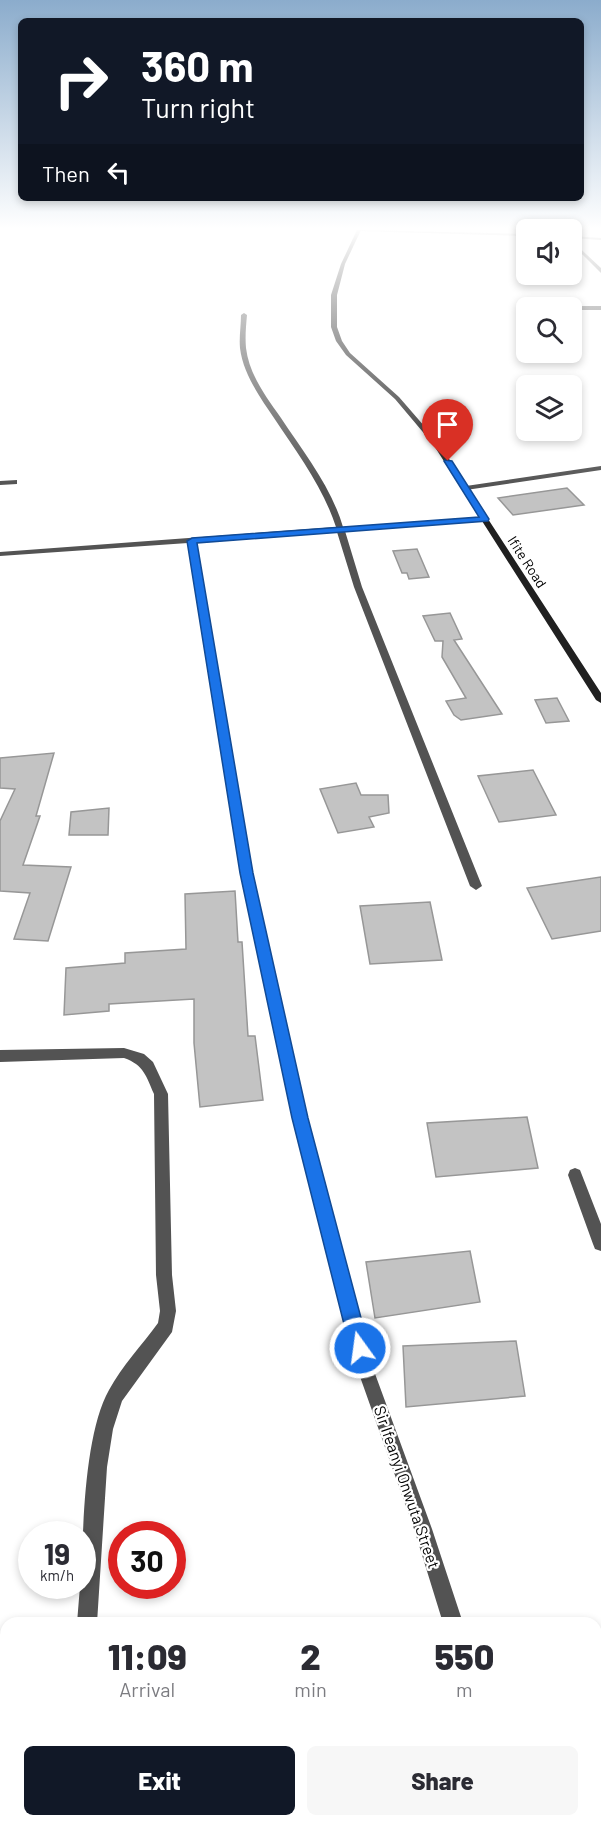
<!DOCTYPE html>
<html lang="en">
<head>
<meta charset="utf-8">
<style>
  :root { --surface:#fff; --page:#f7f7f7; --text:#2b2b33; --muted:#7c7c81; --accent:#111827 }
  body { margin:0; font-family:Barlow,sans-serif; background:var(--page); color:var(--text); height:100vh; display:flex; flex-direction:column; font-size:22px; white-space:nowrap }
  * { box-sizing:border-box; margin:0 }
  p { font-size:20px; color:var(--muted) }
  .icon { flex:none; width:33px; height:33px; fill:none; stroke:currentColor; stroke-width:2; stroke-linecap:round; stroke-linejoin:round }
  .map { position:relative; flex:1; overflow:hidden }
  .side { position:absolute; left:0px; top:1617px; width:602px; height:210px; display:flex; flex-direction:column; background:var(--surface); border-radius:18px 18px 0 0; box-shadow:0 3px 9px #0003 }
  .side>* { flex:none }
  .top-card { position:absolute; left:18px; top:18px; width:566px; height:183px; border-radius:9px; box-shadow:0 3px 9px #0003; background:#111827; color:#fff; overflow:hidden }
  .fabs { position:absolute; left:516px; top:219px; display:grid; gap:12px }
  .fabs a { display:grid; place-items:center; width:66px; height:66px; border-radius:9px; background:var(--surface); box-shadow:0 3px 9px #0003; font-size:30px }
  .speed { position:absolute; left:18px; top:1521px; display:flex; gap:12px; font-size:30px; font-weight:700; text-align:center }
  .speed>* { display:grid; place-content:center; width:78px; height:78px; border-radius:50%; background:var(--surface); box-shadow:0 3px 9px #0003; line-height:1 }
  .speed small { font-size:15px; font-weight:400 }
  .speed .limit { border:9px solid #d22; background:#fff; color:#111 }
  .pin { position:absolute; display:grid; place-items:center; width:51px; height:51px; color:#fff; margin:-62px -26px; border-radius:50% 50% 50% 0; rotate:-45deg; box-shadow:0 0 6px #0007 }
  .pin .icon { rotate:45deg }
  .me { position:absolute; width:66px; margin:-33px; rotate:346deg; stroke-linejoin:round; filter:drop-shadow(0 0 4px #0008) }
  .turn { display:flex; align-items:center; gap:21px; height:126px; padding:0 24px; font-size:27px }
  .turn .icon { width:78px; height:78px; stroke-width:2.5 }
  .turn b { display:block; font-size:42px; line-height:51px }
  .then { display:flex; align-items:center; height:57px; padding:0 24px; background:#0003; gap:12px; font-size:22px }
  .eta { display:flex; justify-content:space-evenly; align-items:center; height:102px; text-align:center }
  .eta b { font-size:36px; font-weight:800; line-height:42px }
  .primary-button { display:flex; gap:12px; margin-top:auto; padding:12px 24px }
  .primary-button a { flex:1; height:69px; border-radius:9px; background:var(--accent); color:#fff; font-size:24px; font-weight:800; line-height:69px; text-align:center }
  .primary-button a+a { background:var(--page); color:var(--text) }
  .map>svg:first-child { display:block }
  .building { fill:#c3c3c3; stroke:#979797; stroke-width:1.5 }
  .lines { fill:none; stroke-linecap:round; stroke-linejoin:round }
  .street { fill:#535353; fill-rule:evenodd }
  .secondary { fill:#202020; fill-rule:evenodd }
  .route { fill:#1a73e8; stroke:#114b97; stroke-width:1.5 }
  .labels { text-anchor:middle; stroke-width:4.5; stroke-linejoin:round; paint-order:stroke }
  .far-street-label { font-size:14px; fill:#000; stroke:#fff }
  .street-label { font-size:16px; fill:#000; stroke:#fff }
</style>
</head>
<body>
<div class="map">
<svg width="601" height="1827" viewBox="0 0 601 1827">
  <rect width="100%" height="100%" fill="#fff"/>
  <path class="building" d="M567 488 584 505 513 515 498 498Z
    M417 549 429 577 409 579 407 573H402L393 551Z
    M450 613 462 639 454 640 502 714 461 720 454 715 446 701 466 698 442 657 443 641H435L423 616Z
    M557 698 569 721 546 723 535 700Z
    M54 753 36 816H40L23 865 71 867 48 941 14 939 30 893 0 891V821L15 789 0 788V758Z
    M533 770 556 815 499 822 478 776Z
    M356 783 361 795H388L389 813 369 817 374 827 338 833 320 789Z
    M109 808 108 835H69L71 812Z
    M601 877V931L552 939 527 888Z
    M235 891 238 942H242L248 1036H255L263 1100 200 1107 194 1043V999L109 1004V1011L64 1015 66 968 125 963V953L186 949 185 894Z
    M430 902 442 960 370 964 360 906Z
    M527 1117 538 1168 436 1177 427 1123Z
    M470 1251 480 1302 375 1318 366 1262Z
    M516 1341 525 1396 406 1407 403 1346Z"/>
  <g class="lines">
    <path class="street" d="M357 230 526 234V236L359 231Z
      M572 236 601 238V240L572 238Z
      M572 241 601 268V273L572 244Z
      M565 306H601V310H572V308H563Z
      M244 313 247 315C246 326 245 337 246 348 249 374 266 397 281 418 304 453 331 486 343 527L485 517 489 519 485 521 345 531 362 587 482 886 476 890 470 886 354 587 337 532 196 542 253 873 307 1118 374 1371 432 1529 463 1623H443L414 1529 358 1371 293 1118 241 873 188 543 0 556V552L336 527C323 487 298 454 274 418 260 397 243 374 240 348 239 337 241 326 241 315Z
      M601 466V470L466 490 462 488 466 486Z
      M17 480V484L0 485V481Z
      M124 1048 144 1054 153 1062 168 1094 172 1275 176 1311 172 1332 122 1401 113 1429 107 1467 97 1623H77L80 1586H82C82 1535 84 1434 109 1390 122 1366 142 1345 158 1323L160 1311 156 1275 154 1094C146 1076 144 1065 124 1058L0 1062V1050Z
      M575 1168 580 1170 601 1224V1251L595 1249 593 1244 568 1175 570 1170Z
      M0 1664 6 1665V1685L0 1684Z
      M62 1821H84L83 1827H61Z
      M504 1821H526L528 1827H506Z"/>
    <path class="secondary" d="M357 230H361L345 264 337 295V327L342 341 350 353 399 397 438 442 601 693V703L596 700 433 444 395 399 346 355 336 341 331 327V295L341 264Z"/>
  </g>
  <linearGradient id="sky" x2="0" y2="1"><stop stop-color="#8baccc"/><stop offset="0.47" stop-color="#fff"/><stop offset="1" stop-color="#fff" stop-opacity="0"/></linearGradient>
  <rect width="601" height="486" fill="url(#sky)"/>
  <path class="route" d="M445 460 452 461 489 519 488 521 197 543 253 873 308 1118 369 1348 366 1354 360 1357 353 1354 350 1348 292 1118 240 873 187 541 192 538 479 517 444 461Z"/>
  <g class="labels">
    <g class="far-street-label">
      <text transform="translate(527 562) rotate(57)" y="5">Ifite Road</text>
    </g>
    <g class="street-label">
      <text transform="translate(407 1487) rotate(71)" y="6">Sir Ifeanyi Onwuta Street</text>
    </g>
  </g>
</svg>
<div class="fabs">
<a><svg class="icon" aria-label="sound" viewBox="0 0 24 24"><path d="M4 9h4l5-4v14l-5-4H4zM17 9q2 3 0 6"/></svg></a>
<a><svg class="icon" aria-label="search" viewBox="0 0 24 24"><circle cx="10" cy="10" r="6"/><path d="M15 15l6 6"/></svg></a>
<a><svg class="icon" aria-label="layers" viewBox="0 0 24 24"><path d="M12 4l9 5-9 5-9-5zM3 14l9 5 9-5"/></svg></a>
</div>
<div class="speed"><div>19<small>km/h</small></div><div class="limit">30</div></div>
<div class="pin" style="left:448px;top:461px;background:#d93025"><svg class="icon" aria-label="arrive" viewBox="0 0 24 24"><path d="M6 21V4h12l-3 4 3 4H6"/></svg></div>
<svg class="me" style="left:360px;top:1348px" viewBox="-20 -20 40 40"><circle r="17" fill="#1a73e8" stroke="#fff" stroke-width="3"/><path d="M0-11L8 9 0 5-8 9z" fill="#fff"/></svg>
<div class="top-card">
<div class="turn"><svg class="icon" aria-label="right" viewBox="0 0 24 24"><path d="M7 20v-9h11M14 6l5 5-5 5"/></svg><div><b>360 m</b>Turn right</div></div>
<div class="then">Then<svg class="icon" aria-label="left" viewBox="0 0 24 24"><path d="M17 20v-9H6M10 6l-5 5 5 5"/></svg></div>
</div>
<section class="side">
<div class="eta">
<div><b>11:09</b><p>Arrival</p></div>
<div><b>2</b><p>min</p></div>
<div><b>550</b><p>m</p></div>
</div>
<div class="primary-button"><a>Exit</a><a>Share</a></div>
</section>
</div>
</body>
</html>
